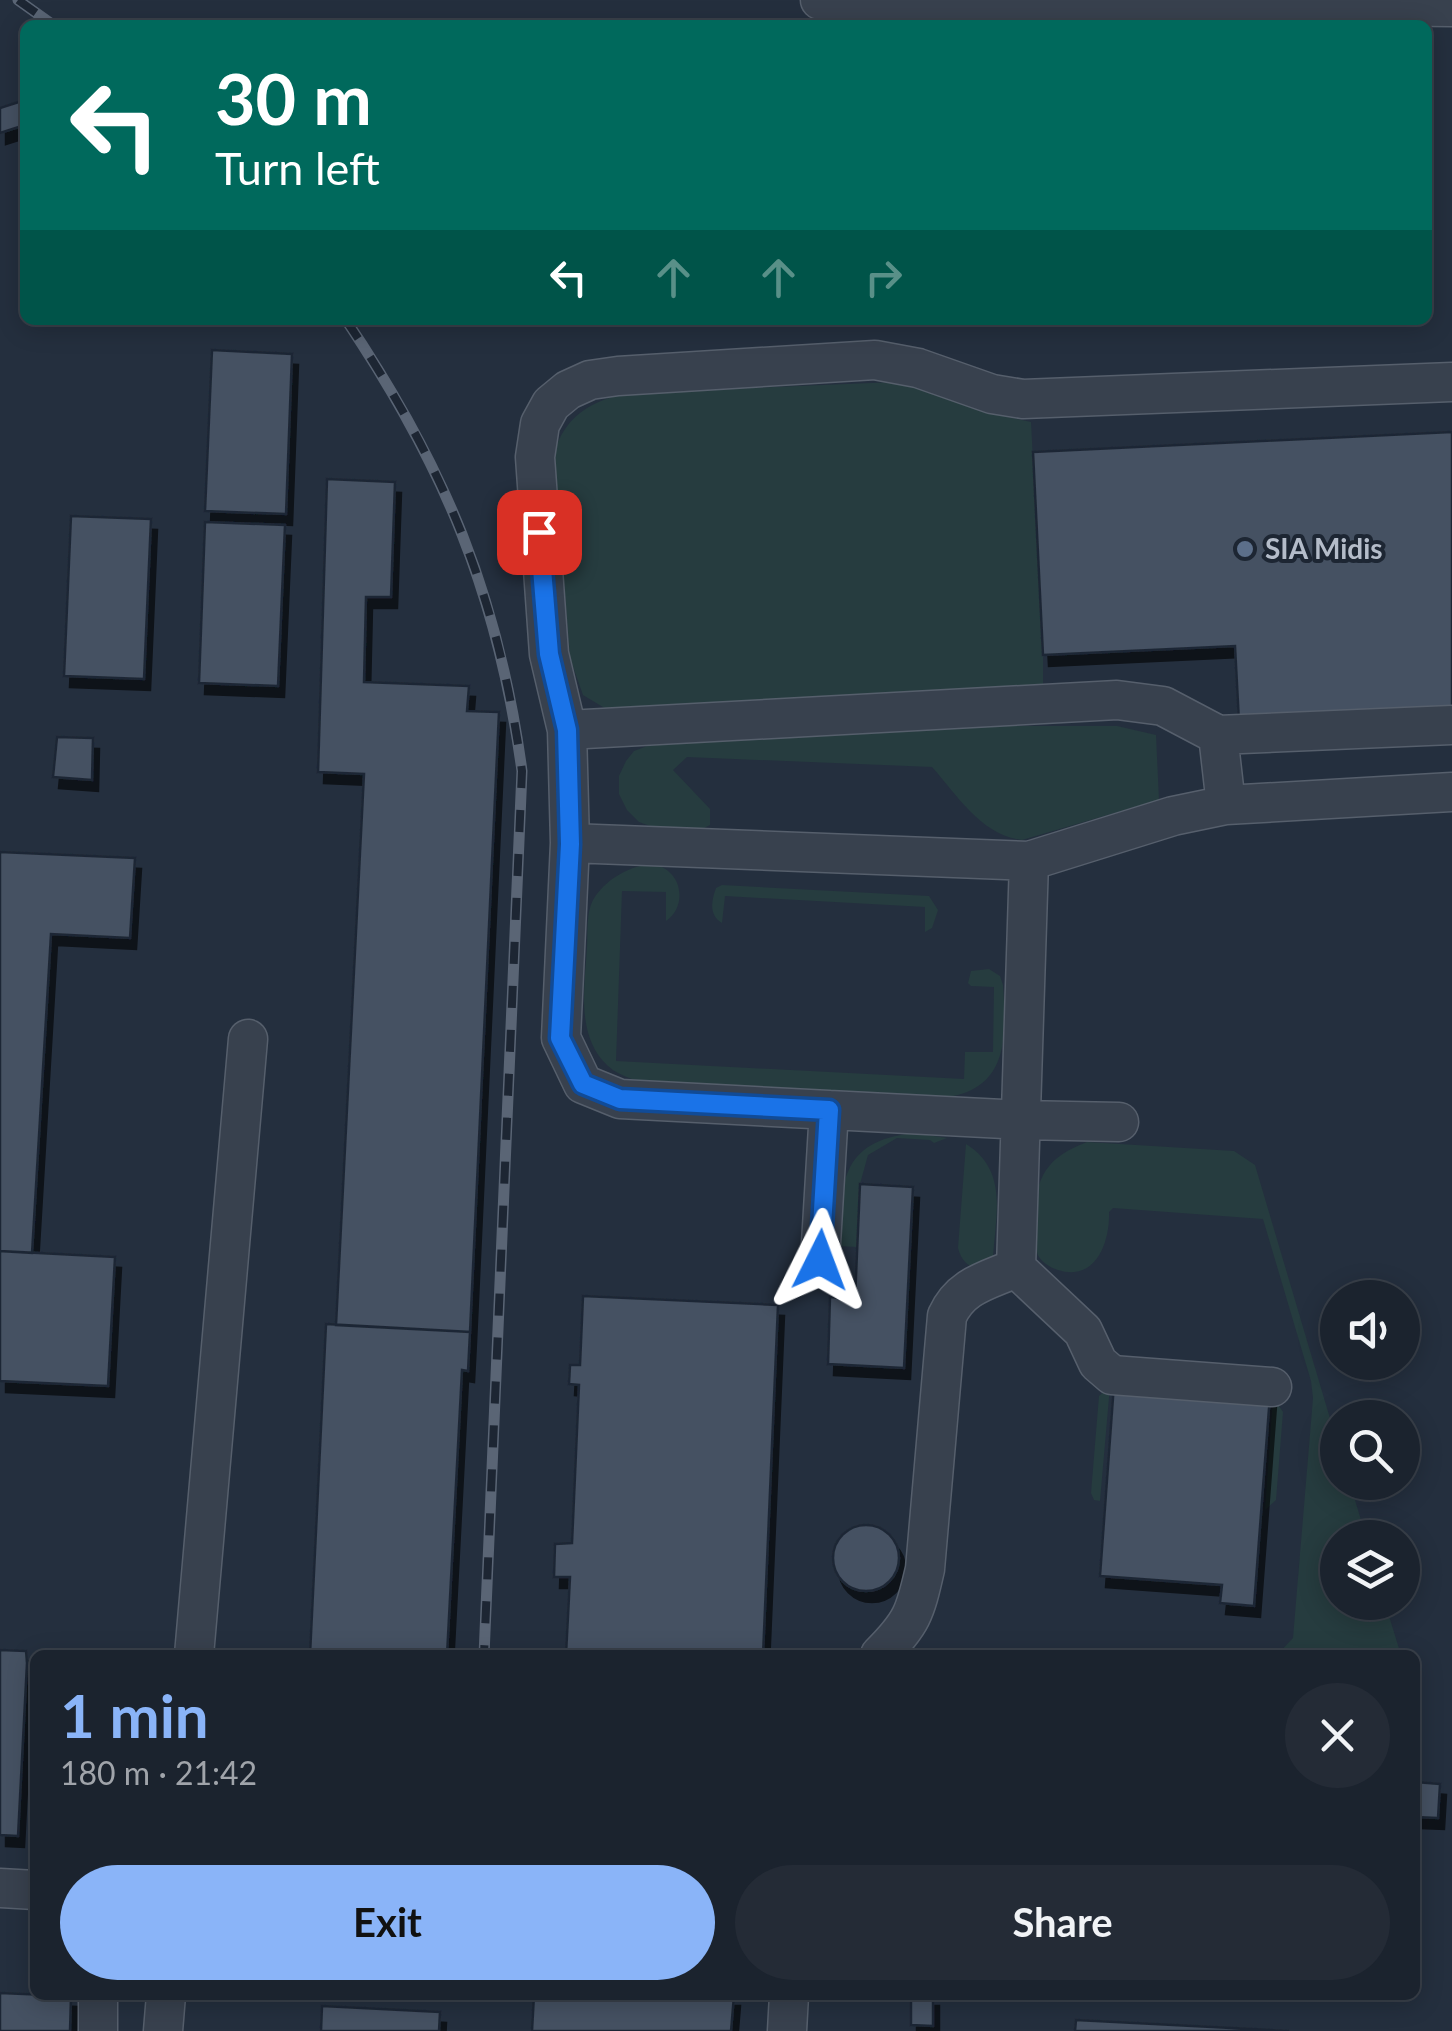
<!DOCTYPE html>
<html lang="en">
<head>
<meta charset="utf-8">
<style>
  :root { --surface:#1b232e; --page:#242b36; --text:#f1f3f6; --muted:#a0a4aa; --line:#39404a; --accent:#8ab4f8 }
  body { margin:0; font-family:Lato,sans-serif; background:var(--page); color:var(--text); height:100vh; display:flex; flex-direction:column; font-size:38px; white-space:nowrap }
  * { box-sizing:border-box; margin:0 }
  p { font-size:32px; color:var(--muted) }
  .icon { flex:none; width:55px; height:55px; fill:none; stroke:currentColor; stroke-width:2; stroke-linecap:round; stroke-linejoin:round }
  .map { position:relative; flex:1; overflow:hidden }
  .side { position:absolute; left:30px; top:1650px; width:1390px; height:350px; display:flex; flex-direction:column; background:var(--surface); border-radius:15px; box-shadow:0 5px 25px #0003,0 0 0 2px var(--line) }
  .side>* { flex:none }
  .guide { position:absolute; left:20px; top:20px; width:1412px; height:305px; border-radius:15px; box-shadow:0 5px 25px #0003,0 0 0 2px var(--line); background:#00695c; color:#fff; overflow:hidden }
  .controls { position:absolute; left:1320px; top:1280px; display:grid; gap:20px }
  .controls a { display:grid; place-items:center; width:100px; height:100px; border-radius:50%; background:var(--surface); box-shadow:0 5px 25px #0003,0 0 0 2px var(--line); font-size:50px }
  .pin { position:absolute; display:grid; place-items:center; width:85px; height:85px; color:#fff; margin:-42px; border-radius:20px; box-shadow:0 5px 15px #0006 }
  .me { position:absolute; width:110px; margin:-55px; rotate:3deg; stroke-linejoin:round; filter:drop-shadow(0 0 8px #0008) }
  .turn { display:flex; align-items:center; gap:35px; height:210px; padding:0 30px; font-size:45px }
  .turn .icon { width:130px; height:130px; stroke-width:2.5 }
  .turn b { display:block; font-size:70px; line-height:85px }
  .lanes { display:flex; align-items:center; height:95px; padding:0 30px; background:#0003; justify-content:center; gap:50px; direction:ltr }
  .lanes .off { opacity:.35 }
  .round { display:grid; place-items:center; flex:none; width:105px; height:105px; border-radius:52px; background:var(--page) }
  .head { display:flex; align-items:center; justify-content:space-between; height:170px; padding:0 30px }
  h1 { font-size:60px; font-weight:700; line-height:75px; color:var(--accent) }
  .primary-button { display:flex; gap:20px; margin-top:auto; padding:20px 30px }
  .primary-button a { flex:1; height:115px; border-radius:60px; background:var(--accent); color:#111; font-size:40px; font-weight:700; line-height:115px; text-align:center }
  .primary-button a+a { background:var(--page); color:var(--text) }
  .map>svg:first-child { display:block }
  .green { fill:#263c3f }
  .building { fill:#455162; stroke:#1f2835; stroke-width:2.5; filter:url(#shadow) }
  .lines { fill:none; stroke-linecap:round; stroke-linejoin:round }
  .minor-casing { stroke:#565f6c; stroke-width:41 }
  .minor { stroke:#38414e; stroke-width:38 }
  .rail-casing { stroke:#5a6575; stroke-width:11 }
  .rail { stroke:#1d2633; stroke-width:8; stroke-dasharray:22; stroke-linecap:butt }
  .route-casing { stroke:#114b97; stroke-width:25 }
  .route { stroke:#1a73e8; stroke-width:18 }
  .service-dot { fill:#5c6f8a; stroke:#1d2633; stroke-width:4 }
  .labels { text-anchor:middle; stroke-width:8; stroke-linejoin:round; paint-order:stroke }
  .poi-label { font-size:28px; font-weight:bold; fill:#b4bcc9; stroke:#1d2633; text-anchor:start }
</style>
</head>
<body>
<div class="map">
<svg width="1452" height="2031" viewBox="0 0 1452 2031">
  <defs>
    <filter id="shadow"><feDropShadow dx="6" dy="11" stdDeviation="0" flood-color="#0009"/></filter>
  </defs>
  <rect width="100%" height="100%" fill="#242f3e"/>
  <path class="green" d="M896 382 912 384 989 413 1031 422 1043 655V684L1040 691 613 713 583 695 570 658 554 455C563 417 591 401 627 393Z
    M1006 726H1117L1156 735 1159 800 1022 840C981 835 958 796 932 767L687 757 673 770 710 809V825L700 830 650 826 639 822 627 810 619 794V776L626 761 634 751 663 740Z
    M650 864C682 867 689 905 666 921V892L622 891 616 1061 964 1079 965 1052H993L994 987 971 986 968 983 971 971 989 969 1000 976 1003 985C1007 1040 1008 1091 941 1098L659 1085C642 1082 621 1078 608 1066 575 1036 585 985 587 947 588 932 586 913 593 900 605 880 627 867 650 864Z
    M722 885 929 896 938 910 932 928 925 932V907L725 896 722 923C709 915 711 902 716 888Z
    M914 1133 947 1138 934 1143 930 1140 897 1138 868 1155 860 1184 857 1247 838 1246C842 1185 838 1141 914 1133Z
    M1087 1142 1234 1151 1255 1165 1337 1442 1338 1482 1350 1483 1366 1537 1338 1538V1602L1385 1603 1401 1655H1277L1293 1638 1313 1398 1311 1381 1263 1219 1113 1208 1109 1212C1110 1242 1096 1282 1058 1270 1051 1268 1043 1263 1039 1257 1033 1246 1035 1231 1035 1218 1035 1177 1047 1157 1087 1142Z
    M966 1144C1008 1170 996 1214 993 1256 980 1275 963 1268 958 1248Z
    M1110 1386 1100 1501 1094 1500 1091 1493 1099 1396Z
    M1273 1397 1283 1412 1276 1500 1265 1510Z"/>
  <path class="building" d="M25 100V125L0 133V108Z
    M212 350 292 354 286 514 205 511Z
    M1452 432V712L1239 722 1235 646 1043 655 1033 452Z
    M327 479 395 482 391 597H366L364 682 469 686 467 711 499 712 470 1332 336 1325 364 774 318 772Z
    M71 516 151 519 144 679 64 676Z
    M205 522 285 525 278 686 199 683Z
    M57 737 93 738 92 780 53 777Z
    M0 852 135 858 130 938 51 934 32 1253 0 1251Z
    M860 1184 913 1187 904 1368 828 1364 830 1297 855 1299Z
    M0 1251 115 1257 108 1386 0 1381Z
    M583 1296 778 1305 763 1655H566L570 1577H554L555 1544 572 1543 579 1385 569 1384 570 1365H580Z
    M326 1324 470 1332 468 1371 462 1370 447 1655H310Z
    M1114 1384 1270 1395 1254 1606 1220 1603 1222 1585 1100 1576Z
    M833 1558a33 33 0 1 1 66 0a33 33 0 1 1-66 0Z
    M0 1650 26 1651 27 1663 18 1836 0 1835Z
    M1415 1782 1440 1784 1438 1818 1415 1817Z
    M0 1993 71 1996 70 2031H0Z
    M534 1995H734L731 2031H532Z
    M911 1995H933V2026L911 2025Z
    M322 2006 440 2012 439 2031H321Z
    M1076 2020 1289 2031H1075Z"/>
  <g class="lines">
    <g class="minor-casing">
      <path id="minor" d="M820 0 1452 7
        M1452 382 1023 399 992 394 918 368 875 360 618 376 590 380 568 390 551 404 540 424 535 457 549 654 567 730 570 843 1029 861 1173 816 1226 805 1452 792
        M567 730 1117 700 1163 706 1218 735 1226 805
        M1218 735 1452 725
        M570 843 561 1038 583 1084 620 1099 1021 1120 1119 1122
        M820 1260 829 1110
        M1016 1268 1029 861
        M1016 1268 1083 1331 1098 1363 1112 1375 1272 1387
        M194 1655 248 1039
        M880 1655C912 1623 915 1613 925 1569L947 1316C961 1285 987 1281 1016 1268
        M0 1888 35 1890
        M98 2031V1995
        M163 2031 166 1995
        M787 2031 789 1995"/>
    </g>
    <use href="#minor" class="minor"/>
    <g class="rail-casing">
      <path id="rail" d="M18 0 53 25
        M346 320C445 467 498 595 522 771L484 1655"/>
    </g>
    <use href="#rail" class="rail"/>
  </g>
  <g class="lines">
    <g class="route-casing">
      <path id="route" d="M539 532 549 654 567 730 570 844 560 1038 583 1084 620 1099 829 1110 820 1260"/>
    </g>
    <use href="#route" class="route"/>
  </g>
  <circle class="service-dot" cx="1245" cy="549" r="10"/>
  <g class="labels">
    <g class="poi-label">
      <text x="1265" y="559">SIA Midis</text>
    </g>
  </g>
</svg>
<div class="controls">
<a><svg class="icon" aria-label="sound" viewBox="0 0 24 24"><path d="M4 9h4l5-4v14l-5-4H4zM17 9q2 3 0 6"/></svg></a>
<a><svg class="icon" aria-label="search" viewBox="0 0 24 24"><circle cx="10" cy="10" r="6"/><path d="M15 15l6 6"/></svg></a>
<a><svg class="icon" aria-label="layers" viewBox="0 0 24 24"><path d="M12 4l9 5-9 5-9-5zM3 14l9 5 9-5"/></svg></a>
</div>
<div class="pin" style="left:539px;top:532px;background:#d93025"><svg class="icon" aria-label="arrive" viewBox="0 0 24 24"><path d="M6 21V4h12l-3 4 3 4H6"/></svg></div>
<svg class="me" style="left:820px;top:1260px" viewBox="-20 -20 40 40"><path d="M0-17L14 15 0 8-14 15z" fill="#1a73e8" stroke="#fff" stroke-width="4"/></svg>
<div class="guide">
<div class="turn"><svg class="icon" aria-label="left" viewBox="0 0 24 24"><path d="M17 20v-9H6M10 6l-5 5 5 5"/></svg><div><b>30 m</b>Turn left</div></div>
<div class="lanes"><svg class="icon" aria-label="left" viewBox="0 0 24 24"><path d="M17 20v-9H6M10 6l-5 5 5 5"/></svg><svg class="icon off" aria-label="ahead" viewBox="0 0 24 24"><path d="M12 20V5M6 11l6-6 6 6"/></svg><svg class="icon off" aria-label="ahead" viewBox="0 0 24 24"><path d="M12 20V5M6 11l6-6 6 6"/></svg><svg class="icon off" aria-label="right" viewBox="0 0 24 24"><path d="M7 20v-9h11M14 6l5 5-5 5"/></svg></div>
</div>
<section class="side">
<div class="head"><div><h1>1 min</h1><p>180 m · 21:42</p></div><a class="round"><svg class="icon" aria-label="close" viewBox="0 0 24 24"><path d="M6 6l12 12M18 6L6 18"/></svg></a></div>
<div class="primary-button"><a>Exit</a><a>Share</a></div>
</section>
</div>
</body>
</html>
